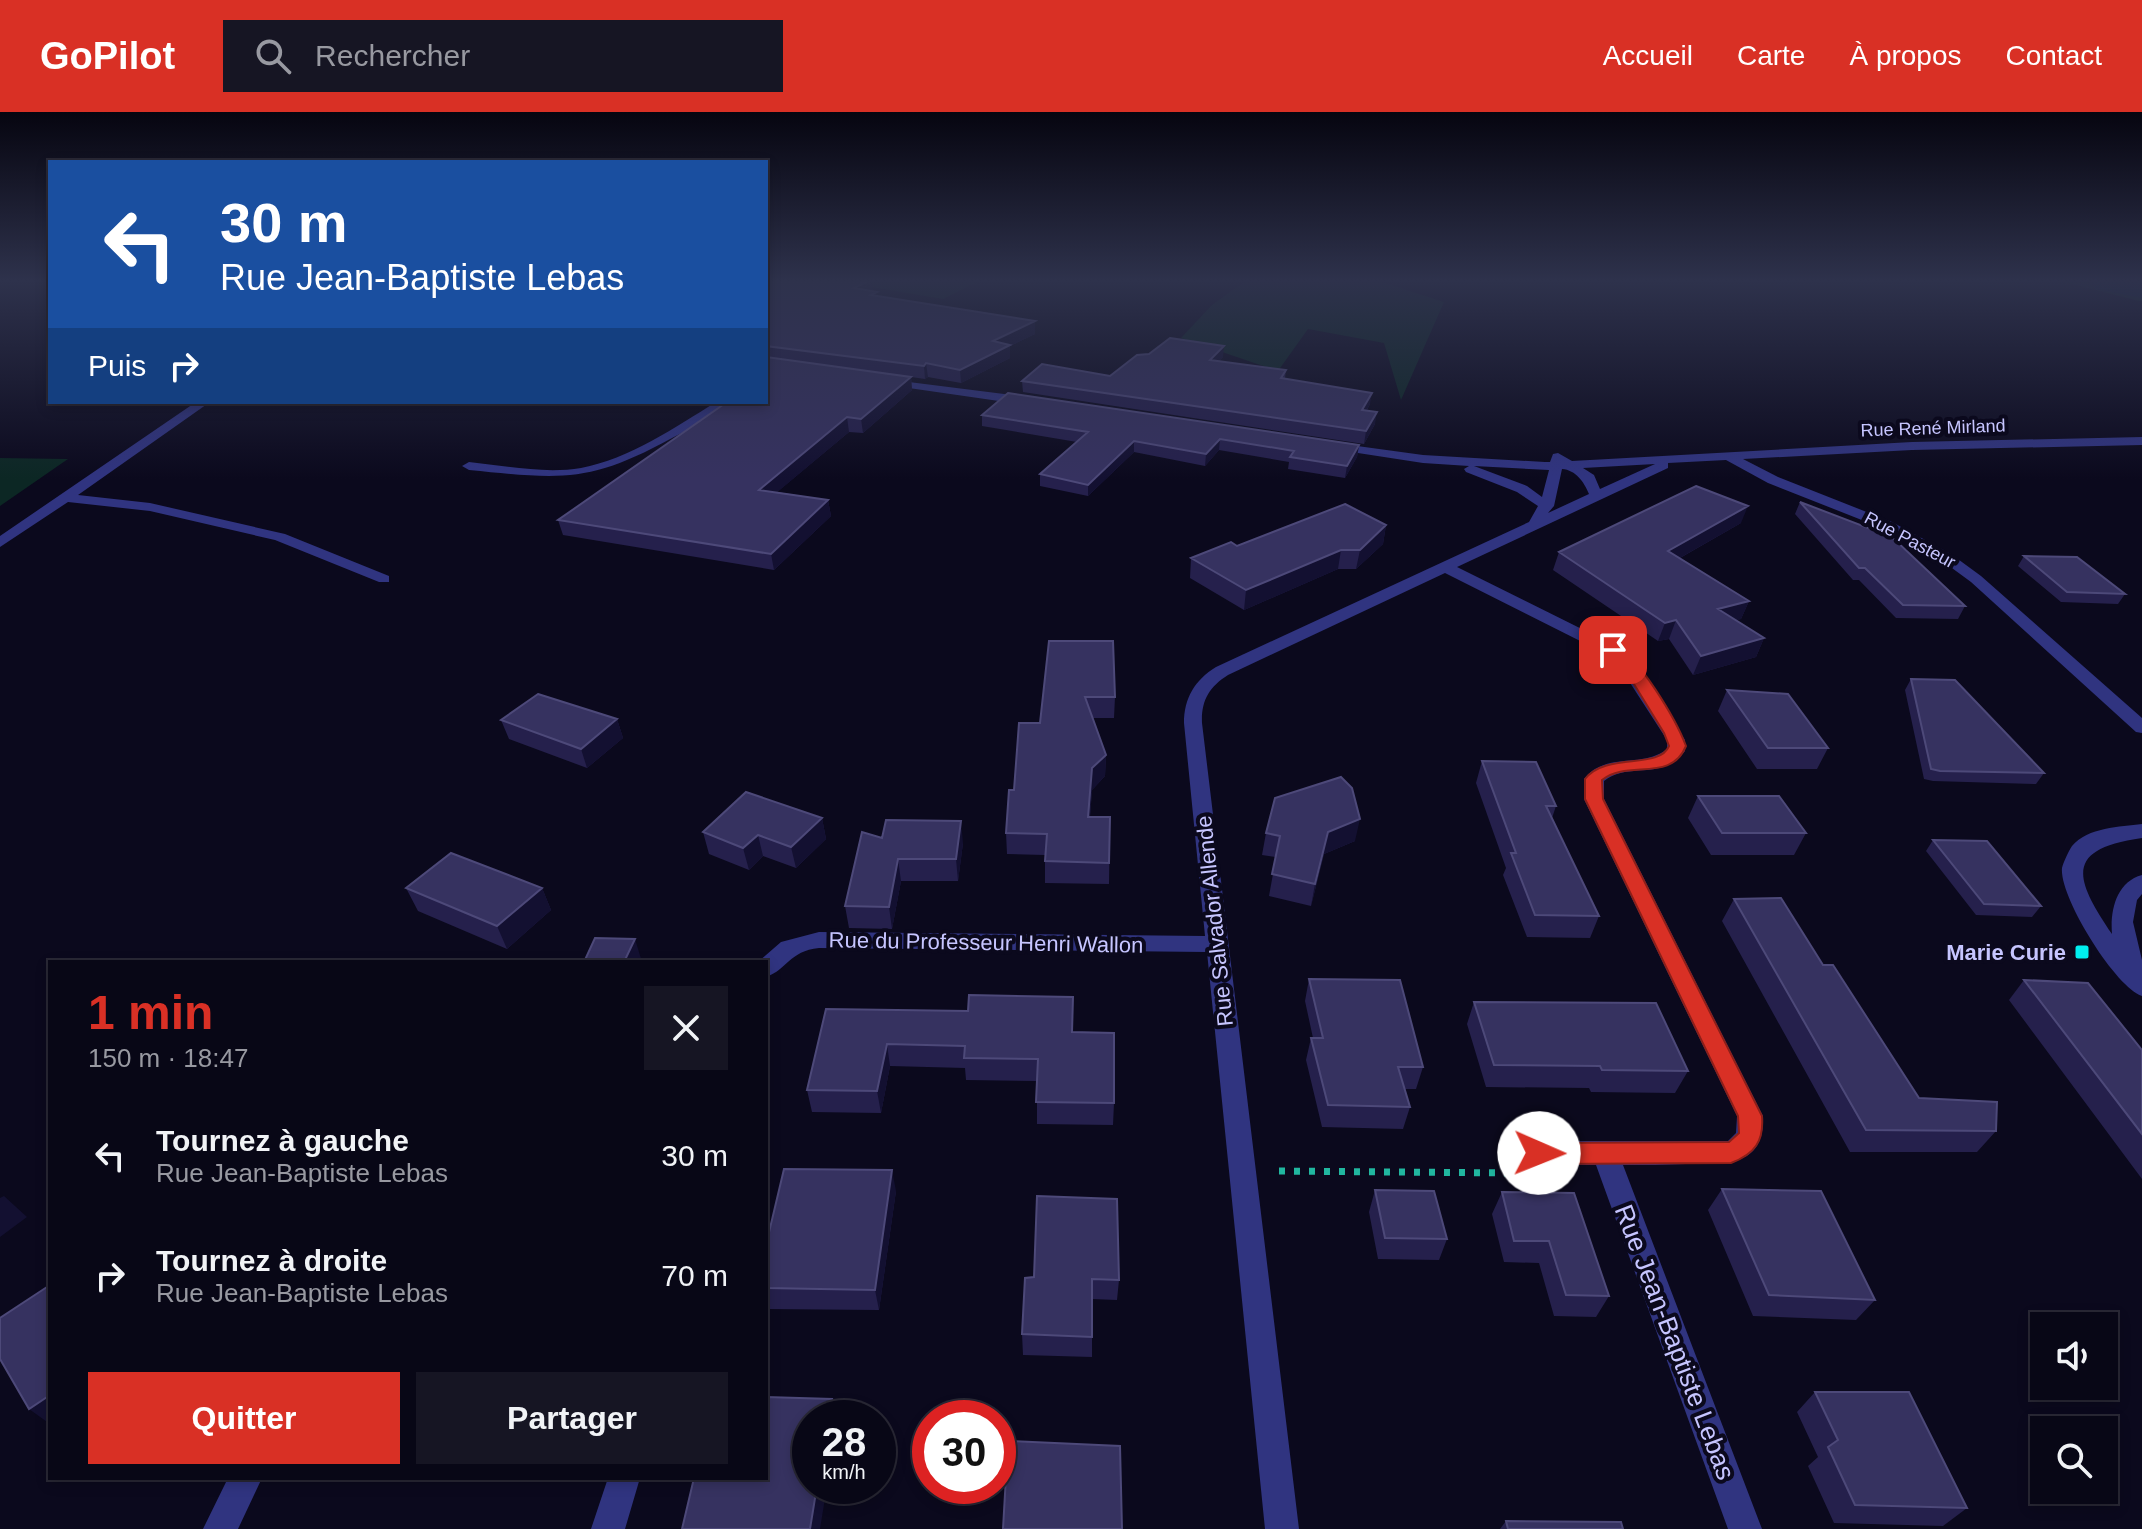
<!DOCTYPE html>
<html lang="fr">
<head>
<meta charset="utf-8">
<style>
  :root { --surface:#080716; --page:#161523; --text:#f1f3f6; --muted:#9899a1; --line:#292835; --accent:#d93025 }
  body { margin:0; font-family:Arial,sans-serif; background:var(--page); color:var(--text); height:100vh; display:flex; flex-direction:column; font-size:30px; white-space:nowrap }
  * { box-sizing:border-box; margin:0 }
  p { font-size:26px; color:var(--muted) }
  .icon { flex:none; width:44px; height:44px; fill:none; stroke:currentColor; stroke-width:2; stroke-linecap:round; stroke-linejoin:round }
  .map { position:relative; flex:1; overflow:hidden }
  .side { position:absolute; left:48px; top:848px; width:720px; height:520px; display:flex; flex-direction:column; background:var(--surface); border-radius:0px; box-shadow:0 4px 12px #0003,0 0 0 2px var(--line) }
  .side>* { flex:none }
  .guide { position:absolute; left:48px; top:48px; width:720px; height:244px; border-radius:0px; box-shadow:0 4px 12px #0003,0 0 0 2px var(--line); background:#1a4fa0; color:#fff; overflow:hidden }
  .fabs { position:absolute; left:2030px; top:1200px; display:grid; gap:16px }
  .fabs a { display:grid; place-items:center; width:88px; height:88px; border-radius:0px; background:var(--surface); box-shadow:0 4px 12px #0003,0 0 0 2px var(--line); font-size:40px }
  .speed { position:absolute; left:792px; top:1288px; display:flex; gap:16px; font-size:40px; font-weight:700; text-align:center }
  .speed>* { display:grid; place-content:center; width:104px; height:104px; border-radius:50%; background:var(--surface); box-shadow:0 4px 12px #0003,0 0 0 2px var(--line); line-height:1 }
  .speed small { font-size:20px; font-weight:400 }
  .speed .limit { border:12px solid #d22; background:#fff; color:#111 }
  .pin { position:absolute; display:grid; place-items:center; width:68px; height:68px; color:#fff; margin:-34px; border-radius:16px; box-shadow:0 4px 12px #0006 }
  .me { position:absolute; width:88px; margin:-44px; rotate:91deg; stroke-linejoin:round; filter:drop-shadow(0 0 6px #0008) }
  .turn { display:flex; align-items:center; gap:28px; height:168px; padding:0 40px; font-size:36px }
  .turn .icon { width:104px; height:104px; stroke-width:2.5 }
  .turn b { display:block; font-size:56px; line-height:68px }
  .then { display:flex; align-items:center; height:76px; padding:0 40px; background:#0003; gap:16px; font-size:30px }
  .round { display:grid; place-items:center; flex:none; width:84px; height:84px; border-radius:0px; background:var(--page) }
  .head { display:flex; align-items:center; justify-content:space-between; height:136px; padding:0 40px }
  h1 { font-size:48px; font-weight:600; line-height:60px; color:var(--accent) }
  .action { display:flex; gap:16px; margin-top:auto; padding:16px 40px }
  .action a { flex:1; height:92px; border-radius:0px; background:var(--accent); color:#fff; font-size:32px; font-weight:600; line-height:92px; text-align:center }
  .action a+a { background:var(--page); color:var(--text) }
  ul { padding:0; list-style:none }
  li { display:flex; align-items:center; gap:24px; height:120px; padding:0 40px }
  li div { flex:1 }
  li b { display:block; font-size:30px }
  li em { font-style:normal }
  header { display:flex; align-items:center; gap:48px; box-sizing:border-box; height:112px; padding:0 40px; background:var(--accent); color:#fff }
  header strong { font-size:38px }
  nav { display:flex; gap:44px; margin-inline-start:auto; font-size:28px }
  .search { width:560px; height:72px; background:var(--page); display:flex; align-items:center; gap:20px; box-sizing:border-box; padding:0 28px; border-radius:0px; color:var(--muted); font-size:30px }
  .map>svg:first-child { display:block }
  .green { fill:#0c2724 }
  .lines { fill:none; stroke-linecap:round; stroke-linejoin:round }
  .river { fill:#041d3b; fill-rule:evenodd }
  .path { stroke:#21b7a0; stroke-width:7; stroke-dasharray:6 9; stroke-linecap:butt }
  .minor { fill:#303480; fill-rule:evenodd }
  .wall { fill:#25204c }
  .shaded-wall { fill:#131031 }
  .building { fill:#363260; stroke:#4d4979; stroke-width:2 }
  .route { fill:#d93025; stroke:#8d1f18; stroke-width:2 }
  .poi-dot { fill:#00eef0; stroke:#0b091d; stroke-width:3 }
  .labels { text-anchor:middle; stroke-width:8; stroke-linejoin:round; paint-order:stroke }
  .far-street-label { font-size:18px; fill:#c6c5ff; stroke:#0b091d }
  .street-label { font-size:22px; fill:#c6c5ff; stroke:#0b091d }
  .poi-label { font-size:22px; font-weight:bold; fill:#c6c5ff; stroke:#0b091d; text-anchor:end }
  .near-street-label { font-size:26px; fill:#c6c5ff; stroke:#0b091d }
</style>
</head>
<body>
<header>
<strong>GoPilot</strong>
<div class="search"><svg class="icon" aria-label="search" viewBox="0 0 24 24"><circle cx="10" cy="10" r="6"/><path d="M15 15l6 6"/></svg>Rechercher</div>
<nav><a>Accueil</a><a>Carte</a><a>À propos</a><a>Contact</a></nav>
</header>
<div class="map">
<svg width="2142" height="1417" viewBox="0 0 2142 1417">
  <rect width="100%" height="100%" fill="#0b091d"/>
  <path class="green" d="M836 169H979L943 187Z
    M1245 169H1379L1444 190 1401 288 1384 231 1308 217 1278 259 1181 226 1212 193Z
    M2060 169H2142V189H2139Z
    M0 346 68 347 0 394Z"/>
  <g class="lines">
    <path class="river" d="M2090 169H2142V186L2095 177Z"/>
    <path class="path" d="M1279 1059 1513 1061"/>
    <path class="minor" d="M885 267 1027 285 1033 289 1027 293 881 272V268Z
      M196 290H210L78 383 150 391 285 422 389 464V470H379L275 428 150 399 68 390 0 435V424Z
      M716 290H730C714 305 691 316 672 326 588 372 561 367 469 358L462 354 469 350C506 354 545 362 581 356 629 347 676 315 716 290Z
      M2142 325V333L1912 338 1743 347 1778 365 1892 410 1951 442 1981 464 2142 606V621L2136 620 1971 470 1941 448 1882 416 1768 371 1726 348 1668 351V356L1457 455 1626 539 1685 628V639C1661 670 1629 649 1604 669V687L1763 1004C1765 1056 1724 1052 1686 1052 1665 1053 1644 1053 1623 1053L1762 1417H1728L1596 1053H1539L1530 1049 1526 1041 1530 1033 1539 1029H1728L1736 1021 1737 1004 1584 687V667C1606 639 1642 657 1667 637V628L1614 546 1445 461 1228 563C1209 575 1201 589 1202 611L1299 1417H1265L1207 840 819 836C789 839 787 858 766 865V850H758L781 830 819 820 1205 824 1184 611C1184 586 1195 568 1216 555L1529 410 1538 394 1517 380 1466 360 1464 357 1469 354 1423 351 1332 337 1326 333 1328 330 1423 343 1545 350H1550L1553 342 1558 341 1572 349 1912 330ZM1655 352 1600 377 1594 363 1583 356ZM1474 354 1549 358 1542 385 1527 374ZM1562 357C1576 358 1584 370 1589 382L1548 401 1554 394Z
      M2142 712V726C2064 737 2074 766 2112 822 2110 799 2116 770 2142 763V782L2137 788 2133 810 2142 848V884C2116 876 2059 785 2062 756 2063 751 2069 738 2072 734 2088 715 2120 715 2142 712Z
      M228 1366H262L238 1417H203Z
      M608 1366H640L625 1417H591Z"/>
  </g>
  <path class="wall" d="M766 169 873 179 878 184 1035 209V222L1010 234V246L961 271 928 265 925 267 911 265 912 278 863 321 849 320 777 380 828 388 831 404 774 458 563 423 558 408 766 290Z
    M1223 245 1219 249 1286 258 1285 266 1370 292 1367 298 1375 312 1364 332 1023 280 1022 269 1110 264Z
    M284 290H312L309 292Z
    M982 303 1359 333 1357 345 1345 366 1288 357 1289 350 1219 338 1205 354 1134 340 1088 384 1040 374V362L1077 330 982 314Z
    M1800 390 1965 494 1958 507 1896 506 1859 468H1853L1795 402Z
    M1741 411 1680 446 1749 489 1741 507 1736 508 1764 526 1756 545 1693 563 1669 527 1658 529 1553 458 1559 440Z
    M1386 413 1383 432 1356 457H1338L1244 498 1190 466 1191 446 1237 434Z
    M2024 444 2125 482 2118 492 2061 490 2018 454Z
    M1049 529 1115 585 1114 606H1092L1106 643 1105 664 1092 678 1090 705H1110L1109 772 1045 771V743L1007 742 1006 721 1040 611Z
    M1911 567 2044 661 2036 672 1933 669 1924 667 1905 578Z
    M1727 578 1828 636 1817 657H1757L1718 599Z
    M617 607 623 626 587 656 509 627 501 608Z
    M1482 649 1556 694 1552 706 1599 804 1590 826 1527 825 1503 763 1506 756 1476 671Z
    M1698 684 1806 721 1794 743H1711L1688 706Z
    M822 706 826 727 796 756 763 744 749 758 709 742 703 720Z
    M1266 721 1355 729 1324 742 1311 794 1269 784 1276 745 1262 743Z
    M882 726 963 731 958 769H901L892 817 849 816 845 794Z
    M1933 728 2041 794 2032 805 1976 803 1926 739Z
    M406 776H542L551 798 507 837 418 799Z
    M1734 787 1823 853 1919 986 1996 1019 1977 1040H1850L1722 809Z
    M1309 867 1423 955 1416 977H1405L1410 995 1403 1017 1322 1015 1306 948 1311 926H1313L1305 889Z
    M2024 868 2142 938V1067L2009 888Z
    M1474 890 1688 959 1675 981 1591 980 1589 976 1486 975 1467 912Z
    M826 897 1073 920 1114 991 1113 1013 1037 1012V969L966 968 965 956 890 954 881 1001 812 1000 807 978Z
    M1722 1077 1875 1188 1856 1208 1753 1204 1708 1098Z
    M1375 1078 1447 1127 1439 1148 1378 1147 1369 1100Z
    M896 1079 879 1198 766 1197V1133Z
    M1502 1080 1609 1184 1596 1205 1554 1204 1539 1151 1504 1150 1492 1102Z
    M1025 1166 1119 1168 1117 1188 1092 1187V1245L1023 1243 1022 1222Z
    M1815 1280 1967 1396 1943 1414 1834 1411 1808 1354 1818 1345 1797 1300Z
    M1506 1409 1623 1417H1500Z"/>
  <path class="shaded-wall" d="M868 169H872L873 179 854 176Z
    M1035 209V222L1010 234V246L961 271 960 258 993 229Z
    M1224 234 1223 245 1209 259 1210 248Z
    M926 251 928 265 925 267 924 254Z
    M911 265 912 278 863 321 861 307Z
    M1372 281 1370 292 1360 310 1362 298Z
    M1377 300 1375 312 1364 332 1366 319Z
    M847 305 849 320 762 393 759 378Z
    M1220 327 1219 338 1205 354 1206 342Z
    M1134 329V340L1088 384V373Z
    M1359 333 1357 345 1345 366 1347 354Z
    M828 388 831 404 774 458 771 442Z
    M1748 394 1741 411 1662 456 1668 439Z
    M1386 413 1383 432 1356 457 1360 438Z
    M1341 438 1338 457 1244 498 1246 478Z
    M1749 489 1741 507 1710 516 1718 497Z
    M1676 508 1669 527 1658 529 1665 511Z
    M1764 526 1756 545 1693 563 1701 544Z
    M617 607 623 626 587 656 581 637Z
    M1106 643 1105 664 1092 678 1088 726 1092 656Z
    M822 706 826 727 796 756 791 735Z
    M1360 707 1355 729 1324 742 1311 794 1315 772 1328 720Z
    M961 709 963 731 958 769 956 747Z
    M758 723 763 744 749 758 743 736Z
    M898 747 901 769 892 817 889 795Z
    M542 776 551 798 507 837 497 814Z
    M635 827 642 850H624Z
    M887 932 890 954 881 1001 877 979Z
    M892 1058 896 1079 879 1198 875 1178Z
    M4 1084 27 1105 0 1125V1086Z
    M50 1283V1312L29 1297Z
    M832 1287 838 1306H828Z
    M817 1374H827L820 1417H810Z"/>
  <path class="building" d="M766 169H868L854 176 877 180 871 183 1035 209 993 229 1010 233 960 258 926 251 924 254 766 234Z
    M1170 226 1224 234 1210 248 1286 258 1281 266 1372 281 1362 298 1377 300 1366 319 1022 269 1042 252 1110 264 1137 243 1149 242Z
    M766 245 911 265 861 307 847 305 759 378 828 388 771 442 558 408 727 290H766Z
    M1008 281 1359 333 1347 354 1290 345 1294 339 1220 327 1206 342 1134 329 1088 373 1040 362 1088 320 982 303Z
    M1696 374 1748 394 1668 439 1749 489 1718 497 1764 526 1701 544 1676 508 1665 511 1559 440Z
    M1800 390 1892 425 1965 494 1903 493 1865 456H1859Z
    M1345 392 1386 413 1360 438H1341L1246 478 1191 446 1231 430 1237 434Z
    M2024 444 2077 445 2125 482 2067 480Z
    M1049 529H1113L1115 585H1085L1106 643 1092 656 1088 705H1110L1109 751 1045 749 1047 722 1006 721 1009 678H1014L1019 611H1040Z
    M1911 567 1955 568 2044 661 1940 659 1931 657Z
    M1727 578 1788 582 1828 636H1768Z
    M538 582 617 607 581 637 501 608Z
    M1482 649 1536 650 1556 694H1546L1599 804 1535 803 1511 741H1516Z
    M1341 665 1352 676 1360 707 1328 720 1315 772 1272 762 1280 724 1266 721 1275 686Z
    M746 680 822 706 791 735 758 723 743 736 703 720Z
    M1698 684H1779L1806 721H1722Z
    M886 708 961 709 956 747H898L889 795 845 794 862 720 882 726Z
    M1933 728 1987 729 2041 794 1984 792Z
    M451 741 542 776 497 814 406 776Z
    M1781 786 1823 853H1833L1919 986 1997 990 1996 1019 1866 1018 1734 787Z
    M595 826 635 827 624 850H584Z
    M1309 867 1400 868 1423 955H1398L1410 995 1328 993 1311 926H1323Z
    M2024 868 2088 871 2142 938V1022Z
    M969 883 1073 885 1072 920 1114 921V991L1036 990 1038 947 964 946 965 934 887 932 877 979 807 978 826 897 968 899Z
    M1474 890 1656 891 1688 959 1602 958 1600 954 1494 953Z
    M784 1057 892 1058 875 1178 766 1176V1133Z
    M1722 1077 1821 1079 1875 1188 1769 1183Z
    M1375 1078 1434 1079 1447 1127 1385 1126Z
    M1502 1080 1574 1081 1609 1184 1566 1183 1549 1129H1514Z
    M1037 1084 1117 1087 1119 1168 1092 1167V1225L1022 1222 1025 1166 1034 1165Z
    M50 1173V1283L29 1297 0 1247V1206Z
    M1815 1280H1909L1967 1396 1855 1393 1828 1335 1838 1328Z
    M766 1285 832 1287 828 1306H810V1374H817L810 1417H682L694 1366H766Z
    M1008 1329 1120 1334 1122 1417H1003Z
    M1506 1409 1621 1410 1623 1417H1508Z"/>
  <linearGradient id="sky" x2="0" y2="1"><stop stop-color="#060510"/><stop offset="0.46" stop-color="#2e324c"/><stop offset="1" stop-color="#2e324c" stop-opacity="0"/></linearGradient>
  <rect width="2142" height="367" fill="url(#sky)"/>
  <path class="route" d="M1613 534C1638 541 1677 610 1686 634 1671 671 1628 647 1602 668L1603 687 1762 1004C1764 1029 1755 1042 1731 1051L1539 1052 1530 1049 1527 1041 1530 1034 1539 1031 1729 1030 1739 1021 1738 1004 1585 687V667C1605 640 1659 658 1669 634L1664 621 1624 556 1605 538Z"/>
  <rect class="poi-dot" x="2074" y="832" width="16" height="16" rx="4"/>
  <g class="labels">
    <g class="far-street-label">
      <text transform="translate(1933 316) rotate(-2)" y="6">Rue René Mirland</text>
      <text transform="translate(1910 428) rotate(28)" y="6">Rue Pasteur</text>
    </g>
    <g class="street-label">
      <text transform="translate(1214 809) rotate(-96)" y="8">Rue Salvador Allende</text>
      <text transform="translate(986 830) rotate(1)" y="8">Rue du Professeur Henri Wallon</text>
    </g>
    <g class="poi-label">
      <text x="2066" y="848">Marie Curie</text>
    </g>
    <g class="near-street-label">
      <text transform="translate(1675 1230) rotate(69)" y="9">Rue Jean-Baptiste Lebas</text>
    </g>
  </g>
</svg>
<div class="fabs">
<a><svg class="icon" aria-label="sound" viewBox="0 0 24 24"><path d="M4 9h4l5-4v14l-5-4H4zM17 9q2 3 0 6"/></svg></a>
<a><svg class="icon" aria-label="search" viewBox="0 0 24 24"><circle cx="10" cy="10" r="6"/><path d="M15 15l6 6"/></svg></a>
</div>
<div class="speed"><div>28<small>km/h</small></div><div class="limit">30</div></div>
<div class="pin" style="left:1613px;top:538px;background:#d93025"><svg class="icon" aria-label="arrive" viewBox="0 0 24 24"><path d="M6 21V4h12l-3 4 3 4H6"/></svg></div>
<svg class="me" style="left:1539px;top:1041px" viewBox="-20 -20 40 40"><circle r="19" fill="#fff"/><path d="M0-13L10 11 0 6-10 11z" fill="#d93025"/></svg>
<div class="guide">
<div class="turn"><svg class="icon" aria-label="left" viewBox="0 0 24 24"><path d="M17 20v-9H6M10 6l-5 5 5 5"/></svg><div><b>30 m</b>Rue Jean-Baptiste Lebas</div></div>
<div class="then">Puis<svg class="icon" aria-label="right" viewBox="0 0 24 24"><path d="M7 20v-9h11M14 6l5 5-5 5"/></svg></div>
</div>
<section class="side">
<div class="head"><div><h1>1 min</h1><p>150 m · 18:47</p></div><a class="round"><svg class="icon" aria-label="close" viewBox="0 0 24 24"><path d="M6 6l12 12M18 6L6 18"/></svg></a></div>
<ul>
<li><svg class="icon" aria-label="left" viewBox="0 0 24 24"><path d="M17 20v-9H6M10 6l-5 5 5 5"/></svg><div><b>Tournez à gauche</b><p>Rue Jean-Baptiste Lebas</p></div><em>30 m</em></li>
<li><svg class="icon" aria-label="right" viewBox="0 0 24 24"><path d="M7 20v-9h11M14 6l5 5-5 5"/></svg><div><b>Tournez à droite</b><p>Rue Jean-Baptiste Lebas</p></div><em>70 m</em></li>
</ul>
<div class="action"><a>Quitter</a><a>Partager</a></div>
</section>
</div>
</body>
</html>
